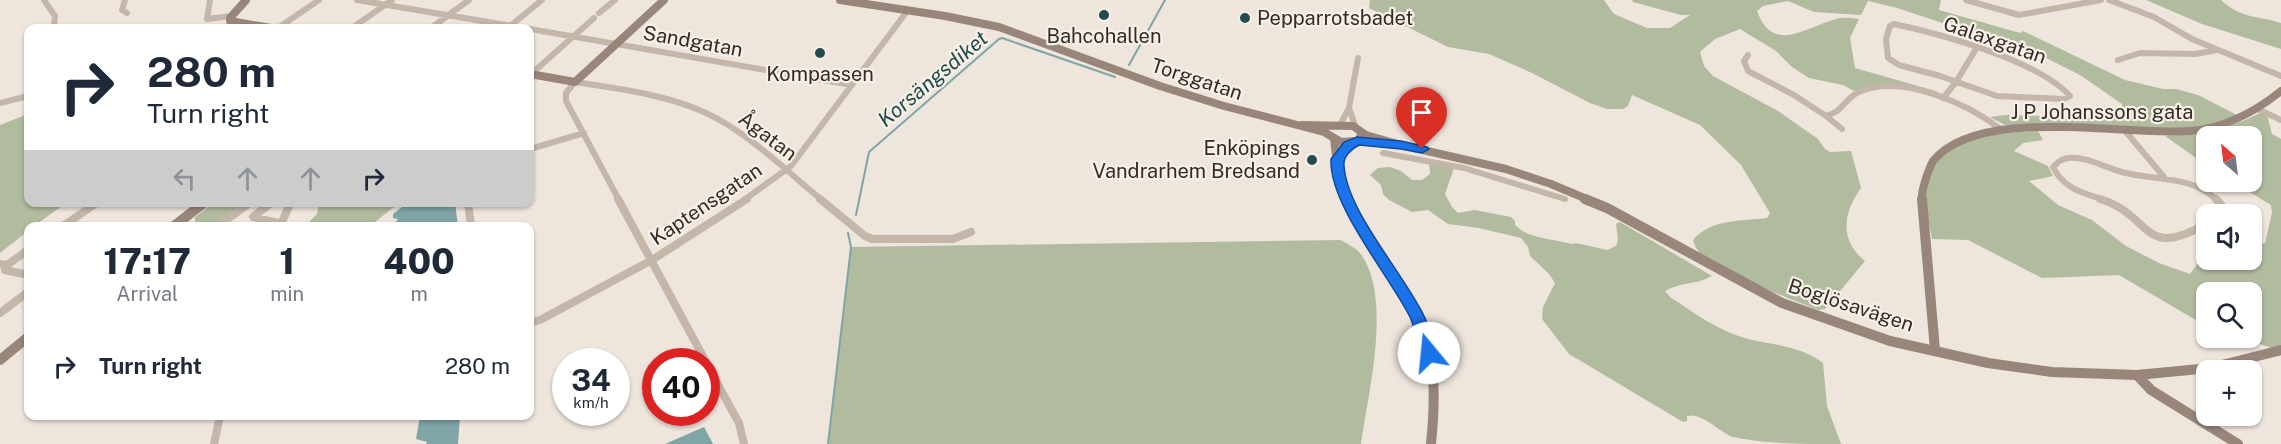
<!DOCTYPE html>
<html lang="en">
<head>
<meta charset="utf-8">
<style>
  :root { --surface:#fff; --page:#f2f2f3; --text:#1f2937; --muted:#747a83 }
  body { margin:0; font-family:"Public Sans",sans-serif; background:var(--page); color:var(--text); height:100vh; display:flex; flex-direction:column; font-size:22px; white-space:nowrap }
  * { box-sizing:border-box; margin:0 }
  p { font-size:20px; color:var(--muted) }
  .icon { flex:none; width:33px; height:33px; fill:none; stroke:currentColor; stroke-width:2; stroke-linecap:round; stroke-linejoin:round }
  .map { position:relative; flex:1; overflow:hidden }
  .side { position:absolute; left:24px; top:222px; width:510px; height:198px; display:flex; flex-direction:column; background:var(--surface); border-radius:12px; box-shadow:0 2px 4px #0004 }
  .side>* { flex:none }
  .hud { position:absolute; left:24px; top:24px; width:510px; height:183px; border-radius:12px; box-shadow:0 2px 4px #0004; background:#fff; color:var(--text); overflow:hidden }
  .needle { width:39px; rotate:332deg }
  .tools { position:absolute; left:2196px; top:126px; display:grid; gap:12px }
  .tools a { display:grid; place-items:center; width:66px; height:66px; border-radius:12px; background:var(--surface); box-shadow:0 2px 4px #0004; font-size:30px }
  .speed { position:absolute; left:552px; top:348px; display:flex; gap:12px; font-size:30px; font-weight:700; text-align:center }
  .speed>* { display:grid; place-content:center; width:78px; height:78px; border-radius:50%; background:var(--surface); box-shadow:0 2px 4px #0004; line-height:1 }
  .speed small { font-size:15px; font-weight:400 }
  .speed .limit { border:9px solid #d22; background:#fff; color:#111 }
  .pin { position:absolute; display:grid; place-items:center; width:51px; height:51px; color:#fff; margin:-62px -26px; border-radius:50% 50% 50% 0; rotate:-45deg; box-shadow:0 0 6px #0007 }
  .pin .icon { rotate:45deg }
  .me { position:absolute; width:66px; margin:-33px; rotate:343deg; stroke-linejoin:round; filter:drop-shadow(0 0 4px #0008) }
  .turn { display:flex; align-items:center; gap:21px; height:126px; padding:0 24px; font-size:27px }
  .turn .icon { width:78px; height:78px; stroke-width:2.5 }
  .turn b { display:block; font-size:42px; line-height:51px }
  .lanes { display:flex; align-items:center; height:57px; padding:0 24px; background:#0003; justify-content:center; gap:30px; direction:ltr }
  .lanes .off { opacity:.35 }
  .eta { display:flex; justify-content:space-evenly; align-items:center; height:102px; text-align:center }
  .eta b { font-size:36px; font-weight:800; line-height:42px }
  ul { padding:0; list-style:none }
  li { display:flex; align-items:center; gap:18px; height:84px; padding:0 24px }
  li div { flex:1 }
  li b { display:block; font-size:22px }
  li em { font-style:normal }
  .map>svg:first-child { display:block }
  .green { fill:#b1bb9e }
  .water { fill:#7fa5a7 }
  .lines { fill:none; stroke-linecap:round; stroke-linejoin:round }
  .stream { stroke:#7fa5a7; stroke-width:2 }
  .street-far1 { stroke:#c4b6a9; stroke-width:6 }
  .street { stroke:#c4b6a9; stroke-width:8 }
  .secondary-far1 { stroke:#98867b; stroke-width:8 }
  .secondary { stroke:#98867b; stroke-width:10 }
  .route { fill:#1a73e8; stroke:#114b97; stroke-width:1.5 }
  .poi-dot { fill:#234b4e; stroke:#f6f0e7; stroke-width:2 }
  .labels { text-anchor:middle; stroke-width:4.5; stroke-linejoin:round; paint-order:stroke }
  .poi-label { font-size:20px; fill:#332b28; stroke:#f6f0e7 }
  .street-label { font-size:20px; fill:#332b28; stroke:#f6f0e7 }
  .water-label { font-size:21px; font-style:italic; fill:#234b4e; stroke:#f6f0e7 }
</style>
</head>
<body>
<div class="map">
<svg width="2281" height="444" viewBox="0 0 2281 444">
  <rect width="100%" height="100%" fill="#eee5dc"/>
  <path class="green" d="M1370 0H1604L1614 14 1647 28H1670L1690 15H1681L1633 2 1632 0H1941L1939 10 2020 33 2023 31 2125 80 2163 89H2176L2198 95 2239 116 2190 129 2005 125 1990 117 2006 115 2122 118V104L2080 75 2042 56 1897 8 1868 1 1861 15 1814 12 1788 1 1763 6 1757 11C1773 55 1806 27 1836 19 1843 17 1851 18 1859 19L1850 38 1855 68 1939 92 1879 85 1854 91 1843 85 1809 78 1792 67 1776 51 1740 29 1715 39 1700 52 1704 66 1713 76 1778 111 1818 139 1825 149 1830 152 1851 151 1861 188C1843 213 1839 240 1865 261L1825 309 1818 310 1753 284 1700 253 1696 248 1693 240C1710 219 1742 221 1767 218L1770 213 1741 165 1700 125 1632 95 1628 106 1623 109H1607L1590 103 1532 73 1489 54 1448 47 1369 8Z
    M2146 0H2221C2241 19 2257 15 2281 23V49L2202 24Z
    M2260 113 2267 115 2272 134 2281 139V346L2272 348 2241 338H2252V292H2206V326L2119 275 2042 278 1968 240 1932 239C1929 220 1921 193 1929 174 1946 135 2002 133 2038 131L2043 140 2023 143 2014 151 2048 166 2053 176 2029 181 2058 205 2092 220 2126 246 2159 263 2190 274 2204 255H2206V260H2252V246L2265 243 2272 213 2271 205 2233 182H2252V136H2206V165L2165 136C2199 134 2229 129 2260 113Z
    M28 114V202L66 203 34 226H28V231L0 253V125Z
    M1429 162 1454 168 1445 194 1452 207 1458 213 1475 210 1511 217 1515 221V225C1528 239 1555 239 1572 244L1576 243 1607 250 1616 246 1618 240 1616 224 1620 222 1712 276C1697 285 1679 282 1665 291L1670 297C1694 313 1720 332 1748 339 1773 345 1802 346 1823 363L1827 406 1841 444C1807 444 1766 444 1733 437 1719 432 1702 412 1687 416V421L1683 422 1569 354 1542 319 1543 307 1555 283 1549 274 1530 256 1528 247 1521 238 1479 228 1448 224 1428 210 1412 212 1389 200 1383 194 1381 185 1370 175 1378 168 1390 167 1401 171 1412 180H1422L1430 174Z
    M319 202H399V203L370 226H305L317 214Z
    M214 203 242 205 215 226 195 224V217Z
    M1341 240C1347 244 1356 248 1360 253 1393 296 1368 394 1361 444H828L851 247Z"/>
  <path class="water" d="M407 203H455L458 226H393L398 219 393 218V214Z
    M420 416H460L458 444H426L427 442 416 439Z
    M704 427 713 444H665Z"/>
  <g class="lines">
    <path class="stream" d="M1129 65 1165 0
      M856 215 869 152 999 39 1002 38 1115 77
      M828 444 851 247 848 233"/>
    <path class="street-far1" d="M44 0 55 16 54 28
      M125 0 122 10 127 13
      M210 0 207 19 231 16
      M357 0 524 28
      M1966 0 2019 15 2101 0
      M2109 0 2154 17 2192 39 2281 76
      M599 13 615 0
      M1894 24C1941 34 2039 61 2070 96L2064 99 1997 96 1940 76 1899 65 1888 58 1886 39 1890 26Z
      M509 27 542 0
      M278 28 319 0
      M352 28 392 0
      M431 28 469 0
      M530 29 852 85
      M1748 55 1744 61 1748 71 1794 95 1826 116C1844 111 1845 98 1859 92 1902 73 1968 104 2002 130
      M2118 60 2140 53 2195 54 2217 50
      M530 75 594 18
      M1943 98 1956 82 1976 49
      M0 103 28 96
      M1349 108 1356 128
      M2258 109 2281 120
      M1826 116 1842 129
      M1340 125 1349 108 1358 58
      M2126 132 2164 177
      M530 149 584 133
      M1383 153 1464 168 1565 199
      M619 200 566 101V93L575 82C618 89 664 94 704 112 748 132 785 170 822 200
      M744 200 791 166 908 10
      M2105 200C2083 193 2064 189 2053 167 2058 162 2061 159 2068 158 2088 156 2107 169 2126 173 2160 181 2189 175 2217 200"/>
    <path class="street" d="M618 199 706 362
      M820 199 865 236 872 239H953L971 232
      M2100 199C2153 215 2141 261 2206 224
      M2216 199 2224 208 2222 214
      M272 202 253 217 282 224
      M468 202 471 226
      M63 226 98 202
      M218 226 251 202
      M280 226 291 202
      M0 264 7 265 28 250
      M7 265 5 270 28 275
      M0 313 28 292
      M530 323 540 320 652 260 747 199
      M706 363 739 423 744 444
      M214 444 220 416"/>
    <path class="secondary-far1" d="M246 0 230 18V21L271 28
      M840 0 945 16 999 27 1160 86 1224 106 1324 132 1341 142 1357 141 1361 137 1360 131
      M530 74 575 82 664 0
      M1302 125 1353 126 1366 135 1401 145 1506 169 1551 184 1589 200
      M1334 138 1338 174 1348 200
      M1922 200C1921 192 1924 186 1926 178 1928 173 1930 166 1933 161 1979 105 2125 136 2190 131 2225 128 2255 112 2281 91"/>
    <path class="secondary" d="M1347 199C1372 251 1417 295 1430 352 1436 382 1434 414 1431 444
      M1585 199 1607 208 1782 303 1890 341 1988 363 2052 372 2137 375 2210 368 2281 350
      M1922 199 1935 350
      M174 226 205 202
      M0 360 28 337
      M2137 375 2151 390 2238 444"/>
  </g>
  <path class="route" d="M1357 137 1401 141 1427 147 1429 149 1422 153 1401 149 1359 145C1351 149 1343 157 1344 166 1347 212 1405 275 1425 318 1430 329 1433 342 1437 353L1434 357H1424C1417 345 1416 330 1410 317 1389 275 1329 205 1331 159L1344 142Z"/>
  <g class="poi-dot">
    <circle cx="1104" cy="15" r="6"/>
    <circle cx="1245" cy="18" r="6"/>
    <circle cx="820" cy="53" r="6"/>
    <circle cx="1312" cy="160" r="6"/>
  </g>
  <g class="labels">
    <g class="poi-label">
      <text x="1257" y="25" text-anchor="start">Pepparrotsbadet</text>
      <text x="1104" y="43">Bahcohallen</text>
      <text x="820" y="81">Kompassen</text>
      <text x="1300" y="155" text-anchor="end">Enköpings<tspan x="1300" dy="23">Vandrarhem Bredsand</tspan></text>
    </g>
    <g class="street-label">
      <text transform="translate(1995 40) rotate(19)" y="7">Galaxgatan</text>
      <text transform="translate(693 41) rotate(10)" y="7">Sandgatan</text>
      <text transform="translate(1197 79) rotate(18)" y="7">Torggatan</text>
      <text x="2102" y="119">J P Johanssons gata</text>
      <text transform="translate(768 136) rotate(37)" y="7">Ågatan</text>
      <text transform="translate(706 204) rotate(-34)" y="7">Kaptensgatan</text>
      <text transform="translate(1851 305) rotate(18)" y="7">Boglösavägen</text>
    </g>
    <g class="water-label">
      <text transform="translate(933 79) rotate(-40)" y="7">Korsängsdiket</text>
    </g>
  </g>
</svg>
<div class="tools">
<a><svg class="needle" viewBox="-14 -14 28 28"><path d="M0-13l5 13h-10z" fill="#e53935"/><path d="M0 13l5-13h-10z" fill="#747a83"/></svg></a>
<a><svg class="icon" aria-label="sound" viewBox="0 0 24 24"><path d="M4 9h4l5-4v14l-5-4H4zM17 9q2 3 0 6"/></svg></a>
<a><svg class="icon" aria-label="search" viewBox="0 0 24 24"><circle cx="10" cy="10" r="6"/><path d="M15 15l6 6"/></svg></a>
<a>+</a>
</div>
<div class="speed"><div>34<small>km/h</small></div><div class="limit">40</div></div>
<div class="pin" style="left:1422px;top:149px;background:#d93025"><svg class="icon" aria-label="arrive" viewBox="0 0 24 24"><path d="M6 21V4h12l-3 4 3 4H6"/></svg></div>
<svg class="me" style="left:1429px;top:353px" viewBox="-20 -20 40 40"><circle r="19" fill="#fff"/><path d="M0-13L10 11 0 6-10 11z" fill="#1a73e8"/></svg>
<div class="hud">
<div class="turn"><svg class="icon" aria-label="right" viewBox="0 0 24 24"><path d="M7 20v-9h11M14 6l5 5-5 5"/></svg><div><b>280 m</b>Turn right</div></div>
<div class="lanes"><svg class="icon off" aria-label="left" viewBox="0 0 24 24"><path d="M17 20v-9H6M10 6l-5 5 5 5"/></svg><svg class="icon off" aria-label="ahead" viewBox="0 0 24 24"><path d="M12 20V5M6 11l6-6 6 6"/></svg><svg class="icon off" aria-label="ahead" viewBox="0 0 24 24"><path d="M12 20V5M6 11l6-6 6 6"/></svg><svg class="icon" aria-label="right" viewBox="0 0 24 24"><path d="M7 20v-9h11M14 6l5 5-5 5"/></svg></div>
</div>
<section class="side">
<div class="eta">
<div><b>17:17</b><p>Arrival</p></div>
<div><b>1</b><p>min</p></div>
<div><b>400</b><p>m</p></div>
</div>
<ul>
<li><svg class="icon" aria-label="right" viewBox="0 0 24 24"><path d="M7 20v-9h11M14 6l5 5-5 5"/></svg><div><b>Turn right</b></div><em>280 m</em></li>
</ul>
</section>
</div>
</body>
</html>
